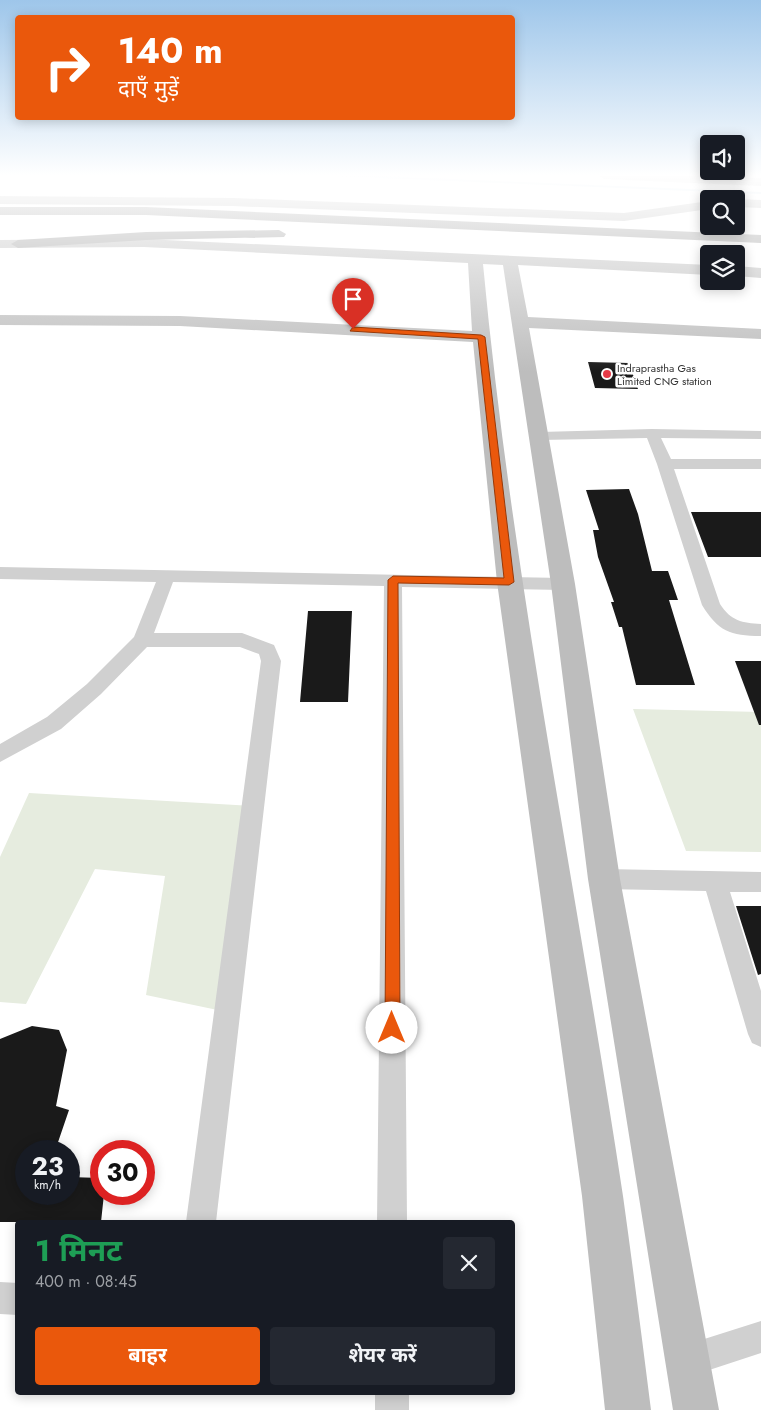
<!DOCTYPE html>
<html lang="hi">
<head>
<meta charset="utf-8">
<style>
  :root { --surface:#171b24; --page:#242831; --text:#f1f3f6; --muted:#9ea1a6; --accent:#ea580c }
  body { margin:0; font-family:Jost,"Noto Sans Devanagari",sans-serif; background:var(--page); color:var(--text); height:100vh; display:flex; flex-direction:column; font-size:19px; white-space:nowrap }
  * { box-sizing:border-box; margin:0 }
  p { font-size:16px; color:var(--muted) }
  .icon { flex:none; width:28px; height:28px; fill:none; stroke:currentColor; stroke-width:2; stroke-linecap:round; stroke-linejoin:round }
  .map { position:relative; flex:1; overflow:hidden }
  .drawer { position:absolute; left:15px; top:1220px; width:500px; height:175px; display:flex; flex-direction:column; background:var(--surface); border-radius:5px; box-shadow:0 2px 12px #0003 }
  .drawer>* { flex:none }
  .hud { position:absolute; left:15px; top:15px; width:500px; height:105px; border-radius:5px; box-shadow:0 2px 12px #0003; background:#ea580c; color:#fff; overflow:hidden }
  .fabs { position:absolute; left:700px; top:135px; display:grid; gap:10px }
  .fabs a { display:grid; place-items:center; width:45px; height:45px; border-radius:5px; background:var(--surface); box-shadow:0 2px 12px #0003; font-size:25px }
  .speed { position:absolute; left:15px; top:1140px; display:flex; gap:10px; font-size:25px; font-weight:700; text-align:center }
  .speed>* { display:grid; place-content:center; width:65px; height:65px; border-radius:50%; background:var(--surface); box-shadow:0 2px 12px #0003; line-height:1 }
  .speed small { font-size:12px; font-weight:400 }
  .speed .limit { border:8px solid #d22; background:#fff; color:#111 }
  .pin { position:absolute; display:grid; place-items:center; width:42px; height:42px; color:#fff; margin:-51px -21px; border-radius:50% 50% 50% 0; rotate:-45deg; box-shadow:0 0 5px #0007 }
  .pin .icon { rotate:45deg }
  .me { position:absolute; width:55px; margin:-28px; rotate:0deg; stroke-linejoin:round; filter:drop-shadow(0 0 4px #0008) }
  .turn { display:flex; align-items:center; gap:18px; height:105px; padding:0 20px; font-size:22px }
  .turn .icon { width:65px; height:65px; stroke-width:2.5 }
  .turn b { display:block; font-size:35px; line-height:42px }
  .round { display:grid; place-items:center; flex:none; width:52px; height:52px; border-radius:5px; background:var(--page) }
  .overview { display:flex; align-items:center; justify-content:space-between; height:85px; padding:0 20px }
  h1 { font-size:30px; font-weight:700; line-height:38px; color:#1e9e55 }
  .cta { display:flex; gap:10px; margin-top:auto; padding:10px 20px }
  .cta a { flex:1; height:58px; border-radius:5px; background:var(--accent); color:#fff; font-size:20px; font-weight:700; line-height:58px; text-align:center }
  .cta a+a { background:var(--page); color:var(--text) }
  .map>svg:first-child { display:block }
  .green { fill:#e6ecdf }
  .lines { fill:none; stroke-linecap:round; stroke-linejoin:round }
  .stream { fill:#cfe2ee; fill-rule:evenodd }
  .building { fill:#1a1a1a }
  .street { fill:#d0d0d0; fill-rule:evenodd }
  .secondary { fill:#bdbdbd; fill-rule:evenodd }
  .highway { fill:#9a9a9a; fill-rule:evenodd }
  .route { fill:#ea580c; stroke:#983908 }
  .poi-dot { fill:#e63946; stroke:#fff; stroke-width:2 }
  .labels { text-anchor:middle; stroke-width:5; stroke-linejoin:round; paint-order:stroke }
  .far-poi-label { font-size:11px; fill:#333; stroke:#fff; text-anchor:start }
</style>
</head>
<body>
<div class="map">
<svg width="761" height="1410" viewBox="0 0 761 1410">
  <rect width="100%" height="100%" fill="#fff"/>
  <path class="green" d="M633 709 761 712V852L686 851Z
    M29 793 253 806 227 1012 146 995 165 876 95 869 26 1004 0 1002V857Z"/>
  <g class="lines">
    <path class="stream" d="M333 175H356L761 192V194L335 176Z"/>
  </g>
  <path class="building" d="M588 362 629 363 638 389 595 388Z
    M629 489 638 514 652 571H668L678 600H669L695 685H636L622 627H619L611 602H614L598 557 593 530H599L586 490Z
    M691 512H761V557H708Z
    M308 611H352L348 702H300Z
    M735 661H761V725H759Z
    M736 906H761V974L758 975Z
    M32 1026 59 1030 67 1050 56 1106 69 1110 55 1151H26V1194H69V1177L101 1178V1194H104L101 1222H0V1039Z"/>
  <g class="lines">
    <path class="street" d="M652 429 761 431V439L661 438 671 459H761V469H674L720 604C731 621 742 623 761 624V636C730 636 718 631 702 605L657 464 647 438 540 440 533 436 540 432Z
      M0 567 563 578 569 580 572 584 569 588 563 590 402 587 407 1222H377L384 586 173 582 154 633H242L274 645 281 661 216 1222H186L261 661 259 654 240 647H147L101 694 61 729 0 762V744L47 717 87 684 134 637 156 582 0 579Z
      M604 869 761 872V892H730L761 991V1047L752 1043 748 1034 706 891 604 889 596 886 592 879 596 872Z
      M0 1282 18 1283V1315L0 1314Z
      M761 1321V1353L688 1377 676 1372 671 1360 676 1348Z
      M375 1392H409V1410H375Z"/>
    <path class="secondary" d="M598 175H688L761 178V186L604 179Z
      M0 196 233 198 624 213 709 201V209L624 221 233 206 0 204Z
      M736 199 761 200V208L736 207Z
      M144 239 709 265V275L518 265 528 317 761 329V339L529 328 575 584 620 879 719 1410H673L588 879 551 584 503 265 483 264C512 577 576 885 623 1196 633 1268 642 1339 651 1410H605L582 1196 497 582 473 342 180 326 0 325V315L180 316 472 331 468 263 144 247 0 248V240Z
      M736 266 761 268V278L736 276Z"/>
    <path class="highway" d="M0 207H146L761 235V243L146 215H0Z
      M279 230 286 234 284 237 146 240 18 248 11 244 18 240 146 232Z"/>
  </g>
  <linearGradient id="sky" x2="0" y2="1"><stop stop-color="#9ec6ea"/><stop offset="0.47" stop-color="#fff"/><stop offset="1" stop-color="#fff" stop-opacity="0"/></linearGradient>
  <rect width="761" height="372" fill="url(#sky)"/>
  <path class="route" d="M353 327 481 335 485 337 514 582 509 585 398 583 400 1028 398 1033 392 1035 387 1033 385 1028 388 580 393 576 504 578 478 339 350 331Z"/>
  <circle class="poi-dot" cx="607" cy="374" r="5"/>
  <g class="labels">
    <g class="far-poi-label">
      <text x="617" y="372">Indraprastha Gas<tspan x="617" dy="13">Limited CNG station</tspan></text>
    </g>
  </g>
</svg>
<div class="fabs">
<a><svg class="icon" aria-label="sound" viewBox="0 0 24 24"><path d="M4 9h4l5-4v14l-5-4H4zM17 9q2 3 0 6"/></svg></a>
<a><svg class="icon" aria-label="search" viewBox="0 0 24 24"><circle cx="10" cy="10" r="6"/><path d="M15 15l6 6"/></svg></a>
<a><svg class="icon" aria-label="layers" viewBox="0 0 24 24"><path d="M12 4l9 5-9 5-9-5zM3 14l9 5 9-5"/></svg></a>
</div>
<div class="speed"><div>23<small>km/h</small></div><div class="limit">30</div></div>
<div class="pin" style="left:353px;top:329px;background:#d93025"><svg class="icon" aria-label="arrive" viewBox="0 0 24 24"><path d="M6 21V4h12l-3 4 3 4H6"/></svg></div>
<svg class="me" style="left:392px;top:1028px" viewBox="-20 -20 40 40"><circle r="19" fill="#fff"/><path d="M0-13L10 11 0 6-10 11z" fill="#ea580c"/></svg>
<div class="hud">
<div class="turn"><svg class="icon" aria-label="right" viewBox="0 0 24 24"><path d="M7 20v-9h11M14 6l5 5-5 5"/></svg><div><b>140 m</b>दाएँ मुड़ें</div></div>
</div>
<section class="drawer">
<div class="overview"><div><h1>1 मिनट</h1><p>400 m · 08:45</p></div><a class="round"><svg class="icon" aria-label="close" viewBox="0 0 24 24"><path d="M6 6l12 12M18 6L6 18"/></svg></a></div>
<div class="cta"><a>बाहर</a><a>शेयर करें</a></div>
</section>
</div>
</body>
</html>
